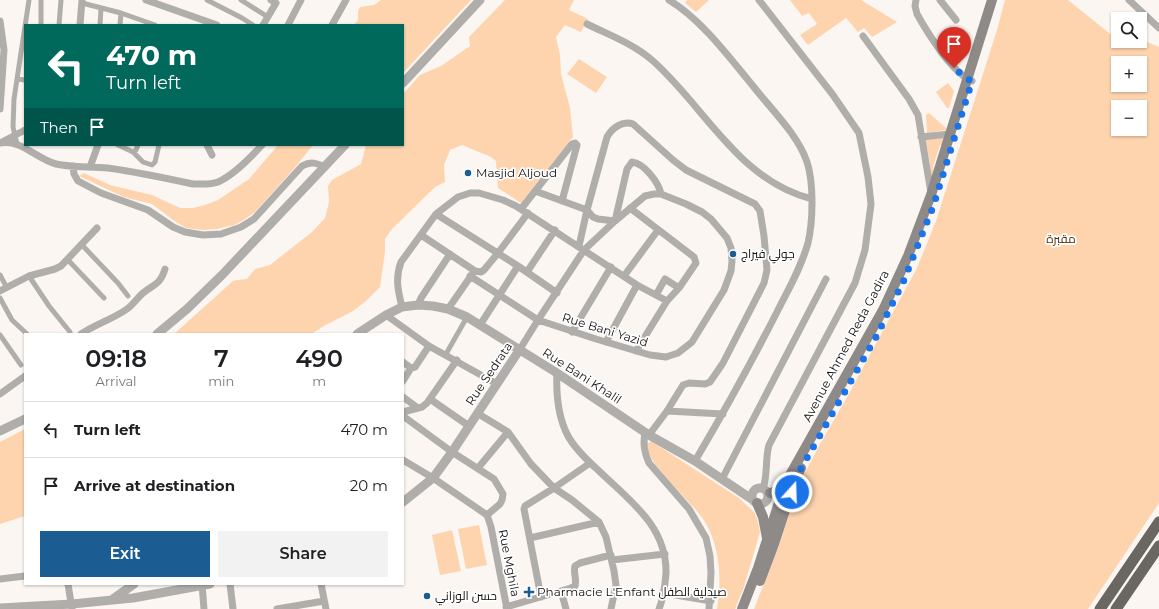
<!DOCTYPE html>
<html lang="en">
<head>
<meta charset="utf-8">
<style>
  :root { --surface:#fff; --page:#f2f2f2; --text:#202124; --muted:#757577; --line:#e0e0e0; --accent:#1b5d93 }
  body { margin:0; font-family:Montserrat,Cairo,sans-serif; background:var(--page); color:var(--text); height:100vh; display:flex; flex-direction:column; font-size:15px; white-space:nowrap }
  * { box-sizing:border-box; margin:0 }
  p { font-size:13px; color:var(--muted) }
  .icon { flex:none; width:22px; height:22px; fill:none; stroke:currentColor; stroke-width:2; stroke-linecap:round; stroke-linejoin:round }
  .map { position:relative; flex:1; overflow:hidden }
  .sheet { position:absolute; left:24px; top:333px; width:380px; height:252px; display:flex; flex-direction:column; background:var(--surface); border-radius:0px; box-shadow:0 1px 3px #0004 }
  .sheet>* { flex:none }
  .guide { position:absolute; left:24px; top:24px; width:380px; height:122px; border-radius:0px; box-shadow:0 1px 3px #0004; background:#00695c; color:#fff; overflow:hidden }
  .fabs { position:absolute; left:1111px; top:12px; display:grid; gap:8px }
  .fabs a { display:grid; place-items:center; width:36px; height:36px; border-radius:0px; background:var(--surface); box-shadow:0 1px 3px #0004; font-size:20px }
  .pin { position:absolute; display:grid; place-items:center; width:34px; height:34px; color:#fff; margin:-41px -17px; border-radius:50% 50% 50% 0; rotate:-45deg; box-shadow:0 0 4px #0007 }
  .pin .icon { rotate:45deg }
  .me { position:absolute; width:44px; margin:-22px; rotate:20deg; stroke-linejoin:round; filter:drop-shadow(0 0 3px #0008) }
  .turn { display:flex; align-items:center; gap:14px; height:84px; padding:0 16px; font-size:18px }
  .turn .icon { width:52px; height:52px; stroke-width:2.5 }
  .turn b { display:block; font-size:28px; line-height:34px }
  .then { display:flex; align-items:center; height:38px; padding:0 16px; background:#0003; gap:8px; font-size:15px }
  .eta { display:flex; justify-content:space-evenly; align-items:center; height:68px; text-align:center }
  .eta b { font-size:24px; font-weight:600; line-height:28px }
  .cta { display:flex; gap:8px; margin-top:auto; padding:8px 16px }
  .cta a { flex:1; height:46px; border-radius:0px; background:var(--accent); color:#fff; font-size:16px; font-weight:600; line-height:46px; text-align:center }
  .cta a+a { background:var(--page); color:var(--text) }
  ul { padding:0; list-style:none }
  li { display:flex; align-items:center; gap:12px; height:56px; padding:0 16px; border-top:1px solid var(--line) }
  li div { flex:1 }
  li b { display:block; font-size:15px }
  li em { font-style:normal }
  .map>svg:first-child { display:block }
  .green { fill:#fed4ae; fill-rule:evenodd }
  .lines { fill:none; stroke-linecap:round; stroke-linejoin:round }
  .pedestrian { stroke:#b0aeab; stroke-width:5 }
  .minor { stroke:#b0aeab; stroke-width:7 }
  .tertiary { stroke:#b0aeab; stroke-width:9 }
  .secondary { stroke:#8e8a87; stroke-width:10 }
  .trunk { stroke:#6a6662; stroke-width:11 }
  .route { stroke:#1a73e8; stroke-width:7; stroke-dasharray:0 12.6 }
  .poi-dot { fill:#1b5d93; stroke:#fff; stroke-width:1.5 }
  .labels { text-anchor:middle; stroke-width:3.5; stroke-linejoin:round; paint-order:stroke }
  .poi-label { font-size:12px; fill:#110f0e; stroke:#fff; text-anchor:start }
  .park-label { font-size:12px; fill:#4c2e0e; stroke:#fff }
  .street-label { font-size:12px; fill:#110f0e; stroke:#fff }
</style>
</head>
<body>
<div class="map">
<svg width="1159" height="609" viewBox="0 0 1159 609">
  <rect width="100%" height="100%" fill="#fbf6f1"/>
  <path class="green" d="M381 0H471L403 73V25H354L358 20V11L360 7 374 5Z
    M505 0H574L569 10 588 19 581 32 565 25 556 37 560 55 561 74 570 108 573 137 521 203 498 188 496 161 491 157 462 145 450 150 444 165 445 182 435 187 392 229 385 239V252L380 287 366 301 353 311 324 326 311 334H174L233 281 237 280 247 279 255 269 270 265 312 232 325 218 329 202 328 186 332 180 361 164 366 145H403V94L420 75 441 66 470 46 469 37Z
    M687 0H709L696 12 685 3Z
    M790 0H861L897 22 872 37 864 28 858 32 846 18 808 45 800 35 817 24 809 13 802 16Z
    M1005 0H1068L1124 45 1145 41 1159 47V503L1088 609H754L780 543 798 486 819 446 846 399 917 268 936 221 997 30ZM1118 63H1140V85H1118ZM1118 107H1140V129H1118Z
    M579 59 607 77 596 93 567 74Z
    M948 83 954 91 949 108H947L936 92Z
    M929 113 946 128V130L927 133 926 115Z
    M945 138 942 145H940L933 167 934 174 932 179 928 170 930 163 925 139Z
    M278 145H313L292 171 255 212 242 221 234 225 217 229 203 230 186 228 173 220 152 204 124 197 79 176 84 173 110 185 152 195 180 208H193L205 205 218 200 249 179Z
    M25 429V516L0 524V442Z
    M651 441 739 498 754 512 757 518 760 532 744 587 735 609H717C722 582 720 546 705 522 699 512 691 505 683 496 673 486 664 475 655 464 650 457 647 450 647 442L649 443Z
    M479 525 487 565 466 569 458 529Z
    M452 530 461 571 440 575 432 535Z"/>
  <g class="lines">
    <path class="pedestrian" d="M207 0 242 18 253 25
      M241 0 268 17
      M82 3 121 13 155 25
      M41 25V0
      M59 25 61 0
      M100 25 101 8
      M120 25 121 13
      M17 79 25 80
      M17 144 13 127 14 99 29 0
      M118 145 133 152 143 162 152 165 155 162 159 145
      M133 152 136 150 138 145
      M82 245 118 283 128 296
      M68 260 104 298
      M0 275 7 288
      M29 276 49 306 70 332
      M0 298 12 320 27 334
      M0 335 21 365
      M446 354 467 317"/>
    <path class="minor" d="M146 0 217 25
      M669 0C702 20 729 57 753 86 771 109 798 135 807 162 814 183 813 222 808 243 801 268 788 290 777 312 751 363 724 412 695 461
      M759 0 833 95 859 133 868 177 871 204 865 250 855 283 769 445C765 459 768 474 763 489
      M916 0 915 6 917 14C927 32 953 74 972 81
      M940 0 956 20
      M1129 0 1159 28
      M0 21 4 50 0 109
      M587 24C609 35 634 44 653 61 705 107 739 181 812 199
      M80 25 82 0
      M263 25 276 3 271 0
      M288 25 301 0
      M332 25 346 0
      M863 36 909 99 918 115 931 193
      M921 137 950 134
      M2 142 25 130
      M0 143C22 139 36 159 56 164 73 168 91 166 108 168 137 172 165 178 193 184 201 184 210 185 218 182 232 176 252 156 262 145
      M207 145 212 155
      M73 166 74 174 78 181 101 193 148 210 173 227 185 232 203 235 221 234 241 227 254 219 302 166C311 161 316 163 325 167
      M90 167 98 145
      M535 191 587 210 593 217 598 219 615 221 627 169 632 162C644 163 659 183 661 194
      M630 208 694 257 696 263 679 288 667 301 636 351
      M521 209 572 144 575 143 577 145 562 201
      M436 214 518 266 557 293
      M421 235 475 271 481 272 484 270 498 253 528 213
      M579 246 587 210 607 137C612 128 623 120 633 124L673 160 686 170 755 204 760 211 764 236 767 270 764 283 723 363 710 382 705 384 689 383 683 385 667 411 649 435
      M527 272 555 230
      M470 276 538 320 596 339 650 355 666 357 678 353 692 342 724 290 731 271 732 261 731 248 727 238 711 219 702 212 686 204 661 194H654L645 196 615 221 584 250 538 320 520 349
      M624 276 658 230
      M0 291 29 276 55 269 61 266 97 228
      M656 295 665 279 679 288
      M418 305 421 298 450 254
      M402 307C398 291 395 278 401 262L436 214 458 197 470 193H479L503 200 516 206 637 285 667 301
      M448 309 473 273
      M386 315 429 346 497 384
      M480 325 518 266
      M572 332 611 267
      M81 334C96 324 113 319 127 309 134 304 137 298 143 293 154 284 160 285 165 269
      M606 342 637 285
      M403 362 411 368 415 367 429 346
      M557 373C556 394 558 417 568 436 574 447 588 461 598 470 629 500 667 526 666 573 665 586 664 597 659 609
      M403 381 411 368
      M0 394 25 376
      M403 397 418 408
      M430 399 469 426
      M667 411 723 414
      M403 412 422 407 427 403 457 360
      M477 413 508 432 531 464 554 488 572 500 599 522 606 537 614 571 616 585 611 609
      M403 416 452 452 494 479 503 494 502 500 500 504 487 515
      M645 432C643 444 644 452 649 463L689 509 706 538 710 556 711 573 709 609
      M403 460 433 478 487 515 491 527 507 609
      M478 468 508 432
      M722 479 826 279
      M530 538 599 522
      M612 560 665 554
      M0 579 25 576
      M68 584 72 609
      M202 584 204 609
      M230 584 233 609
      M321 584 326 609
      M561 591 566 609
      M664 593 711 601
      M541 597 524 509 525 506 554 488 590 463
      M506 607 571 588 575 586C577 579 573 572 575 566L580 563 611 555
      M277 609 324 601"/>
    <path class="tertiary" d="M403 83 480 0
      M157 334 187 309 222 275 345 145
      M357 334 386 315 402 307 418 305 433 306 448 309 467 317 557 373 649 435 695 461 753 500
      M0 431 25 419
      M752 496a8 8 0 1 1 16 0a8 8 0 1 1-16 0Z
      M403 502 433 478 452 452 520 349
      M113 599 134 584
      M0 608 72 604 133 598 210 584"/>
    <path class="secondary" d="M770 493 777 491 785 484
      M757 503 763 517 767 538
      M760 581 774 544 794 483 801 468
      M742 609 758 568 785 484 883 310 908 256 931 195 992 0"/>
    <path class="trunk" d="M1100 609 1159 522
      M1116 609 1159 546"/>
  </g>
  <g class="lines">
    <path class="route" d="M792 492 799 472 876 337 904 280 933 207 972 81 967 79 954 68"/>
  </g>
  <g class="poi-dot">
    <circle cx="468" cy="173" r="4"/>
    <circle cx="733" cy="254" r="4"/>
    <path d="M527 586h4v4h4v4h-4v4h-4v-4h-4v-4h4z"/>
    <circle cx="427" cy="596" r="4"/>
  </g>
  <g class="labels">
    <g class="poi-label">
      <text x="476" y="177">Masjid Aljoud</text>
      <text x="741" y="258">جولي فيراج</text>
      <text x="537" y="596">Pharmacie L'Enfant صيدلية الطفل</text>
      <text x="435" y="600">حسن الوزاني</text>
    </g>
    <g class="park-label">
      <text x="1061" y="243">مقبرة</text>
    </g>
    <g class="street-label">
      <text transform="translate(605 330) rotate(17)" y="4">Rue Bani Yazid</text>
      <text transform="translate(846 346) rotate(-62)" y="4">Avenue Ahmed Reda Gadira</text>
      <text transform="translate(489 374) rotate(-56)" y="4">Rue Sedrata</text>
      <text transform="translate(582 376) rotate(33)" y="4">Rue Bani Khalil</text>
      <text transform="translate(509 563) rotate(79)" y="4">Rue Mghila</text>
    </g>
  </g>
</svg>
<div class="fabs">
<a><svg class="icon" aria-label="search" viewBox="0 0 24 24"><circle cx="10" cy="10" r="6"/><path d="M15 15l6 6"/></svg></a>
<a>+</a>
<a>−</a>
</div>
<div class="pin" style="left:954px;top:68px;background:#d93025"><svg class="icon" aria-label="arrive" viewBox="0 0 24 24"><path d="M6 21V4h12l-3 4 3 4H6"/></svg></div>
<svg class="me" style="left:792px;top:492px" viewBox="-20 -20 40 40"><circle r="17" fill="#1a73e8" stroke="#fff" stroke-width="3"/><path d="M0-11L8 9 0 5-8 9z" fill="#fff"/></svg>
<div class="guide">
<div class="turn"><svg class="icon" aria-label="left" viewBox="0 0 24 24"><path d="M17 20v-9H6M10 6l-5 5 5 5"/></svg><div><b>470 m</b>Turn left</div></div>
<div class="then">Then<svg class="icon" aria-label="arrive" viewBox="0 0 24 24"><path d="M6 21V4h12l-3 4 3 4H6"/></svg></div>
</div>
<section class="sheet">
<div class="eta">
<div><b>09:18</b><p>Arrival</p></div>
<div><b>7</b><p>min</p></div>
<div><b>490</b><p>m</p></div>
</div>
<ul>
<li><svg class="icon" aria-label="left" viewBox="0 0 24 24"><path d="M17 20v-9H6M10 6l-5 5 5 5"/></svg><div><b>Turn left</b></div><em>470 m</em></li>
<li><svg class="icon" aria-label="arrive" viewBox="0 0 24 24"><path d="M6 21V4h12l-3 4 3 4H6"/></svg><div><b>Arrive at destination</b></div><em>20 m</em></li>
</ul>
<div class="cta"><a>Exit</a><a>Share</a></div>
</section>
</div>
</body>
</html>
